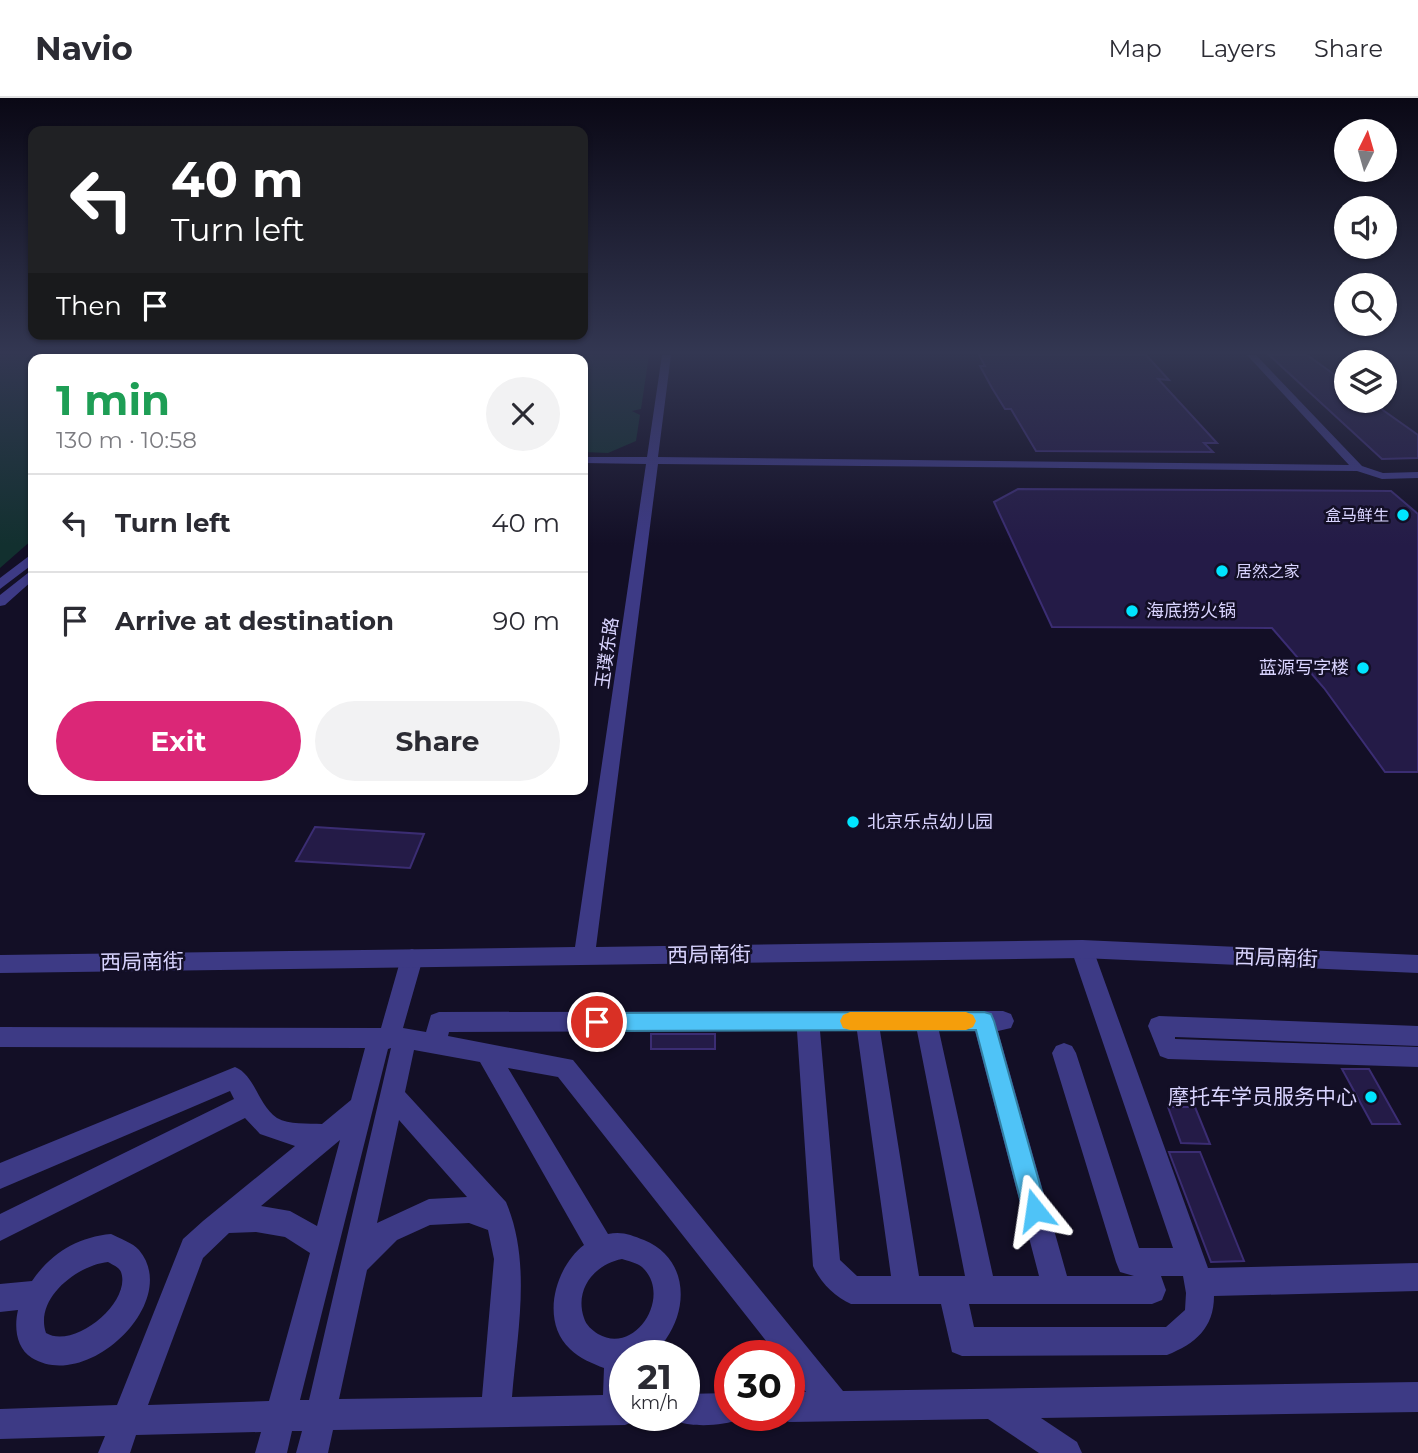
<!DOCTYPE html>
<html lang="en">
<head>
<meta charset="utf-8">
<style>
  :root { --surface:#fff; --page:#f2f2f3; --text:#2b2b33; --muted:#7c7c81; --line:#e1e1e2; --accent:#db2777 }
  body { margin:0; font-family:Montserrat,"Noto Sans SC",sans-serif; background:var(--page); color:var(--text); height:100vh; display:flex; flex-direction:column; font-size:26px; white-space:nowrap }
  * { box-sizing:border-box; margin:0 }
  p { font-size:23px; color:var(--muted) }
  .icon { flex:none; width:38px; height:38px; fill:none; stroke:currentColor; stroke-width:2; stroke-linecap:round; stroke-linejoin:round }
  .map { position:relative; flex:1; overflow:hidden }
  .sheet { position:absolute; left:28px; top:256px; width:560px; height:441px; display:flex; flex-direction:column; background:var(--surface); border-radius:14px; box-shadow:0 2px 5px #0004 }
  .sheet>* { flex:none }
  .guide { position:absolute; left:28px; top:28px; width:560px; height:214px; border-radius:14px; box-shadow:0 2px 5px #0004; background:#202124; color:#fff; overflow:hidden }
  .needle { width:46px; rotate:5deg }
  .fabs { position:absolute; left:1334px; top:21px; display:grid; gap:14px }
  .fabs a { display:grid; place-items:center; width:63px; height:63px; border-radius:50%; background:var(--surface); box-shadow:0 2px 5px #0004; font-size:35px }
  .speed { position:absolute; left:609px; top:1242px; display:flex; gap:14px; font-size:35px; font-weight:700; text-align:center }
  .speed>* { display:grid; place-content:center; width:91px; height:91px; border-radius:50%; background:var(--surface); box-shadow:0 2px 5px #0004; line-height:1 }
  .speed small { font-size:18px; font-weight:400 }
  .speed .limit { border:10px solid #d22; background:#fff; color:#111 }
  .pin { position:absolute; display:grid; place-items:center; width:60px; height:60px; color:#fff; margin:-30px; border:4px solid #fff; border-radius:50%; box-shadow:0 2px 7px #0007 }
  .me { position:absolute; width:77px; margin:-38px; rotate:345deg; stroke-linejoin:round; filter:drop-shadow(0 0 5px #0008) }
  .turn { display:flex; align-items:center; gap:24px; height:147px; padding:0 28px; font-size:32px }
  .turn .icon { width:91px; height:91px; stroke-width:2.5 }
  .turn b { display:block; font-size:49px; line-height:60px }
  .then { display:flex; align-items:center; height:66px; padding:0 28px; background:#0003; gap:14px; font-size:26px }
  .round { display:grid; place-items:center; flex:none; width:74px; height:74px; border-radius:37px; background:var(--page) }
  .overview { display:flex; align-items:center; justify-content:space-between; height:119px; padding:0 28px }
  h1 { font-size:42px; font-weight:700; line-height:52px; color:#1e9e55 }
  .button { display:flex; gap:14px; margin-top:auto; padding:14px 28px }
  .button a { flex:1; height:80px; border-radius:42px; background:var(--accent); color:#fff; font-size:28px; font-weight:700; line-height:80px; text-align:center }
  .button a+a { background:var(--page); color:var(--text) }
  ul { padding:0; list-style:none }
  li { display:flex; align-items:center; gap:21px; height:98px; padding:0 28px; border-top:2px solid var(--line) }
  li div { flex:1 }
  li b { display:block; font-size:26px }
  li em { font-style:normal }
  header { display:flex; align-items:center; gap:42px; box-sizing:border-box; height:98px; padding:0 35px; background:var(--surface); border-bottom:2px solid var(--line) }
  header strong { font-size:33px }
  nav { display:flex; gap:38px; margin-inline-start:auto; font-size:24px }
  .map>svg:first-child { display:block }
  .green { fill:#12302f }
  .building { fill:#241b47; stroke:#3b2d73; stroke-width:2 }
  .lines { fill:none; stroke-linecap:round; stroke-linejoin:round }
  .minor { fill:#3d3a85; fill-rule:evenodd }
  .tertiary { fill:#3d3a85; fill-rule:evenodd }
  .route { fill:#4fc3f7; stroke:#337fa1; stroke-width:2 }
  .slow { fill:#f59e0b }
  .poi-dot { fill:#00e5ff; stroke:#130f26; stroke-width:2.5 }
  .labels { text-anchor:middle; stroke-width:5; stroke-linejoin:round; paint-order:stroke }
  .far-poi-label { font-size:16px; fill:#d9d4ff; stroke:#130f26; text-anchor:end }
  .poi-label { font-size:18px; fill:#d9d4ff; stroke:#130f26; text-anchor:start }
  .street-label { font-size:18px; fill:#d9d4ff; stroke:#130f26 }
  .near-street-label { font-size:21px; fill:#d9d4ff; stroke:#130f26 }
  .near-poi-label { font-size:21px; fill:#d9d4ff; stroke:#130f26; text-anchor:end }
</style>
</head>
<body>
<header>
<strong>Navio</strong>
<nav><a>Map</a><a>Layers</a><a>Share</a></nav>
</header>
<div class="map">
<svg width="1418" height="1355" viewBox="0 0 1418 1355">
  <rect width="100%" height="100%" fill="#130f26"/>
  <path class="green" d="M0 257H252L248 261H33V441L0 470Z
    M307 257H649L641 311 632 313 640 317 636 343 608 355 583 354V261H303Z"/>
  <path class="building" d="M979 257H1146L1169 282 1158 281 1217 345H1204L1213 354 1036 353 1011 311H1005L992 290 980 268H985Z
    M1269 257H1307L1346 285V303H1370L1418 337V360L1382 361Z
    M1018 391 1391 393 1418 416V674H1385L1324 590 1272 530 1052 529 994 404Z
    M315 729 424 736 410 770 296 763Z
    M651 936H715V951H651Z
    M1342 971H1369L1400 1026H1372Z
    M1168 1009H1195L1210 1046 1181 1045Z
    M1169 1054H1200L1244 1163 1211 1164Z"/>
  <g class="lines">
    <path class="minor" d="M1082 842 1089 845 1093 851 1208 1170 1418 1165V1193L1214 1198C1214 1230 1195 1246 1167 1257L962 1258 952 1254 941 1206H851C835 1199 820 1184 813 1168L797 933 449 934 448 938 573 962 843 1293 1418 1284V1314L1041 1320 1077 1344 1082 1355H1039L988 1321 789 1324 777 1318H789V1294H806L789 1273V1258H778L558 979 508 970 608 1136C622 1133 631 1137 644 1142 686 1159 690 1207 666 1241 662 1247 658 1254 652 1257 644 1260 633 1258 625 1258V1318H638L636 1323 625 1327 333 1332 328 1355H296L302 1333H292L287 1355H255L261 1334 136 1337 130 1355H98L105 1338 0 1341V1311L117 1307 183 1141 203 1123 295 1048 260 1036 245 1020 0 1143V1116L234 1001 230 993 0 1091V1065L235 969C255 977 258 1007 277 1020 289 1027 308 1025 322 1026L351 1002 365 950 0 949V929L381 930 401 860 405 854 412 851 419 854 423 860 403 930 426 934 431 917 439 914 1003 913 1011 916 1014 923 1011 930 998 933 1067 1178H1134L1120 1174 1116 1164 1052 955 1056 948 1064 945 1072 948 1076 955 1139 1150H1173L1071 851 1075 845ZM820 933H857L891 1178H857L840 1162ZM880 933H917L965 1178H919ZM939 933H975L1039 1178H993ZM391 950 309 1302H300L388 951ZM414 952 480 964 584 1147C555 1169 540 1223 570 1251 579 1260 593 1266 604 1270L603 1297 512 1299C517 1235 532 1165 506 1104L405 994ZM399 1022 467 1099 429 1101 377 1125ZM340 1042 317 1128 290 1113 261 1108ZM469 1125 488 1132 494 1161 482 1299 339 1301 367 1172 397 1142 430 1127ZM256 1134 285 1139 310 1155 269 1303 148 1307 203 1160 229 1135ZM622 1161C628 1163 637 1165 642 1169 673 1197 636 1258 598 1236 592 1232 586 1227 584 1220 574 1191 595 1166 622 1161ZM1161 1178H1183L1186 1195 1185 1212 1166 1229H974L969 1206H1152L1162 1202 1166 1192Z
      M1159 918 1418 928V948L1175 939V941L1418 949V969L1168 961 1160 958 1148 928 1151 921Z
      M111 1136C119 1140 133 1145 139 1152 182 1203 88 1294 32 1260 16 1250 14 1229 18 1212L0 1214V1186L32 1183C51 1155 78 1139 111 1136ZM108 1164C113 1167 119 1169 121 1174 132 1204 74 1252 46 1235 34 1200 78 1167 108 1164Z
      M730 1295V1318H742L741 1321C722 1328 692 1330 673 1322L672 1318H684V1296Z"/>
    <path class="tertiary" d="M270 257H280L277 261H268Z
      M662 257H671L658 359 1349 367 1247 257H1256L1362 368 1383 375 1418 374V380L1382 381 1357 373 658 366 596 849 1082 842 1418 857V875L1082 860 0 875V857L575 849 646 366 583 365V359H647Z
      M33 455V466L0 491V480Z
      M33 471V482L5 507 0 508V497Z"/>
  </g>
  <linearGradient id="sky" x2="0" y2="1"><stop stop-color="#0a0815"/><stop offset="0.57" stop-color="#333752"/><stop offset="1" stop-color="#333752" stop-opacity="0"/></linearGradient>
  <rect width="1418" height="447" fill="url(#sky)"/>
  <path class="route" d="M984 914 991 916 994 923 1047 1112 1043 1120 1035 1124 1026 1120 1023 1112 976 932 597 933 590 930 587 924 590 918 597 915Z"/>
  <path class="slow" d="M850 914H966L973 917 976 923 973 929 966 932H850L843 930 840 923 843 917Z"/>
  <g class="poi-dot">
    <circle cx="1403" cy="417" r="7"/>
    <circle cx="1222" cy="473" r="7"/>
    <circle cx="1132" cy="513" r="7"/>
    <circle cx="1363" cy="570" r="7"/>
    <circle cx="853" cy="724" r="7"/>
    <circle cx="1371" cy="999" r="7"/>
  </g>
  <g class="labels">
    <g class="far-poi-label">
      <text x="1389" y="423">盒马鲜生</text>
      <text x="1236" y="479" text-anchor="start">居然之家</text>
    </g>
    <g class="poi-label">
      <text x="1146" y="519">海底捞火锅</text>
      <text x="1349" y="576" text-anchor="end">蓝源写字楼</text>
      <text x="867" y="730">北京乐点幼儿园</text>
    </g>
    <g class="street-label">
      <text transform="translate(607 555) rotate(-82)" y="6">玉璞东路</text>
    </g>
    <g class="near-street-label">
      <text transform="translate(709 857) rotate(-1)" y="7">西局南街</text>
      <text transform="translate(1276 860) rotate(2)" y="7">西局南街</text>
      <text transform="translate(142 864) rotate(-1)" y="7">西局南街</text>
    </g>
    <g class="near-poi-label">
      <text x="1357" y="1006">摩托车学员服务中心</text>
    </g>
  </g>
</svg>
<div class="fabs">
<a><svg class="needle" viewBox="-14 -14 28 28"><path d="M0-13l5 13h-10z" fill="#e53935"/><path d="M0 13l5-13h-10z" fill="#7c7c81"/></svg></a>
<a><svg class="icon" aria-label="sound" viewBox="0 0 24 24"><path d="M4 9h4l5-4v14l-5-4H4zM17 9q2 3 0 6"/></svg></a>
<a><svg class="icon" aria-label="search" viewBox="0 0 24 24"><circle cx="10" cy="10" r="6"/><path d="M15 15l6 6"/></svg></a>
<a><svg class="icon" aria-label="layers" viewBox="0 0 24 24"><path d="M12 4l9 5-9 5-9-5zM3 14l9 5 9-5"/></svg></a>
</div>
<div class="speed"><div>21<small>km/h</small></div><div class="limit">30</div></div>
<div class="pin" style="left:597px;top:924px;background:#d93025"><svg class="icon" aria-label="arrive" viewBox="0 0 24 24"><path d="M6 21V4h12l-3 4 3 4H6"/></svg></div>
<svg class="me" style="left:1035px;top:1112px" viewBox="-20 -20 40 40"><path d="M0-17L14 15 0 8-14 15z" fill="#4fc3f7" stroke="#fff" stroke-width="4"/></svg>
<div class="guide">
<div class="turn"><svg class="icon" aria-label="left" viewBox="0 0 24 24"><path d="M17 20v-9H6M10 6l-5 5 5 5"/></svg><div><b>40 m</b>Turn left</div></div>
<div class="then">Then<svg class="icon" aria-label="arrive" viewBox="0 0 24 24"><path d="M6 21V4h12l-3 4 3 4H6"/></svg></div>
</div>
<section class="sheet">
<div class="overview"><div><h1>1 min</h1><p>130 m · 10:58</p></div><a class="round"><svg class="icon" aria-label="close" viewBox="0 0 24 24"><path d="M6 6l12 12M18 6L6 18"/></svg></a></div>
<ul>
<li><svg class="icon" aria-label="left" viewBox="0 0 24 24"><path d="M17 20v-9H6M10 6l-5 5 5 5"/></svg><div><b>Turn left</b></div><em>40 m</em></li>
<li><svg class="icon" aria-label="arrive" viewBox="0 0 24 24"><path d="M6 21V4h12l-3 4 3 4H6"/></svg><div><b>Arrive at destination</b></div><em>90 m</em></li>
</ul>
<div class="button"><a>Exit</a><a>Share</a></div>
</section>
</div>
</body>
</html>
